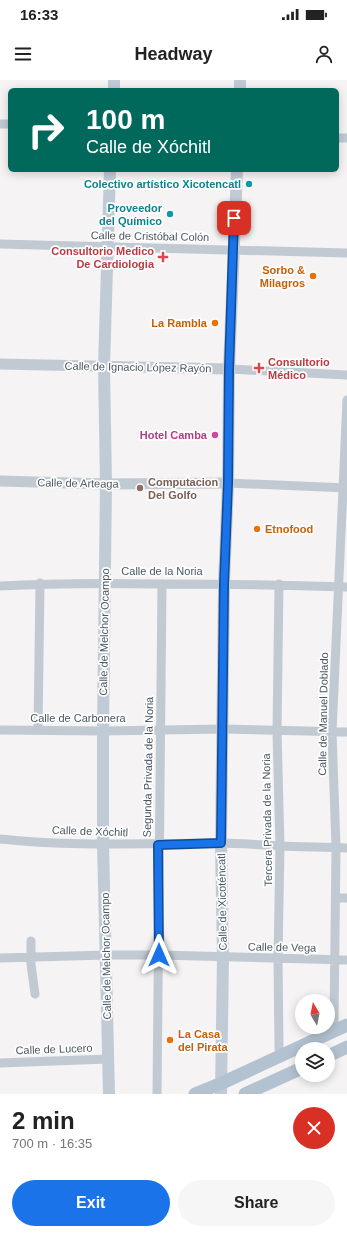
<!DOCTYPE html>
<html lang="en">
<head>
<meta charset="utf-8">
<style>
  :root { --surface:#fff; --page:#f6f6f6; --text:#222; --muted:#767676; --accent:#1a73e8 }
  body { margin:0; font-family:Helvetica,sans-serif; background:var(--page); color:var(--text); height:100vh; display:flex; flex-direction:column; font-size:15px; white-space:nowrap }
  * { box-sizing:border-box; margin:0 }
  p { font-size:13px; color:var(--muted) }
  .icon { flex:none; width:22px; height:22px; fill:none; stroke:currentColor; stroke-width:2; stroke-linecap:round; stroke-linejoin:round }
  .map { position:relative; height:1014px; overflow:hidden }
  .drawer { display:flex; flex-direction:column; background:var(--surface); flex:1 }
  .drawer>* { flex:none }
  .guide { position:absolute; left:8px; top:8px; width:331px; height:84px; border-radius:6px; box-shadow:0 2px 10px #0003; background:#00695c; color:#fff; overflow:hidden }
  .needle { width:26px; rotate:350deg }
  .fabs { position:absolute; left:295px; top:914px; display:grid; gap:8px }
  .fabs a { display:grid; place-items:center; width:40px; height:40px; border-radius:50%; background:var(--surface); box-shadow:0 2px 10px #0003; font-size:20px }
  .pin { position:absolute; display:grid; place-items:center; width:34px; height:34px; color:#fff; margin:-17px; border-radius:8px; box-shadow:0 2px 6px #0006 }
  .me { position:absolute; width:44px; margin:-22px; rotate:0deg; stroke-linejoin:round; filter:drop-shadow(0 0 3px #0008) }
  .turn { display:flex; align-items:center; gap:14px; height:84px; padding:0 12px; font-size:18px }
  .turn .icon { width:52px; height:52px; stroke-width:2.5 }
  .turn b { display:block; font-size:28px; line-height:34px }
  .round { display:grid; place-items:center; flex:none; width:42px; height:42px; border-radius:21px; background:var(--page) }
  .head { display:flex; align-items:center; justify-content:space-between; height:68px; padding:0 12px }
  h1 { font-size:24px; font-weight:700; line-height:30px }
  .primary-button { display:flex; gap:8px; margin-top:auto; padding:8px 12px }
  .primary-button a { flex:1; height:46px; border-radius:24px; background:var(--accent); color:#fff; font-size:16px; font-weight:700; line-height:46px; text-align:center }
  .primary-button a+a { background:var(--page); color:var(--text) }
  .status { display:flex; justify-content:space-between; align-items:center; height:28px; padding:0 20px; background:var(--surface); direction:ltr }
  .status svg { height:11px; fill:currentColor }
  header { display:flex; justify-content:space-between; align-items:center; height:52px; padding:0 12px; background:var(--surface); font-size:18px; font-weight:700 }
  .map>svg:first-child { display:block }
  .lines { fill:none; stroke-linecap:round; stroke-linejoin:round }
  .minor { stroke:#c1cad2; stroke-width:9 }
  .tertiary { stroke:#c1cad2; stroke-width:11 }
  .secondary { stroke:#c1cbd6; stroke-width:12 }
  .primary { stroke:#b3c2d1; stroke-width:13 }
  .route-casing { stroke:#114b97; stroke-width:10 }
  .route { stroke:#1a73e8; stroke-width:7 }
  .culture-dot { fill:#0f9aa8; stroke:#fff; stroke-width:1.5 }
  .health-dot { fill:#e0444e; stroke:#fff; stroke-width:1.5 }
  .food-dot { fill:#e8710a; stroke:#fff; stroke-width:1.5 }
  .hotel-dot { fill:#d1479c; stroke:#fff; stroke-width:1.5 }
  .education-dot { fill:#8d6e63; stroke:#fff; stroke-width:1.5 }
  .labels { text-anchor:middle; stroke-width:3.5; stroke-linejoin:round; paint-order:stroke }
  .culture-label { font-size:11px; font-weight:bold; fill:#0d838f; stroke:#fff; text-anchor:end }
  .street-label { font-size:11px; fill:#4a5661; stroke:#fff }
  .health-label { font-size:11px; font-weight:bold; fill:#be3a42; stroke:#fff; text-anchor:end }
  .food-label { font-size:11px; font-weight:bold; fill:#c56008; stroke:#fff; text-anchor:end }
  .hotel-label { font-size:11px; font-weight:bold; fill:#b23c85; stroke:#fff; text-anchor:end }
  .education-label { font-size:11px; font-weight:bold; fill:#785e54; stroke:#fff; text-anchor:start }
</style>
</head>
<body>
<div class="status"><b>16:33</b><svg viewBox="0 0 49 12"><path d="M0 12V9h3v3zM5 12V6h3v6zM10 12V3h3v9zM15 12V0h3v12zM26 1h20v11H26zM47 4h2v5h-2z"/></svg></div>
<header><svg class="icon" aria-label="menu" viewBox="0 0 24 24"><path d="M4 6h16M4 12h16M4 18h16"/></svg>Headway<svg class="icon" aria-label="person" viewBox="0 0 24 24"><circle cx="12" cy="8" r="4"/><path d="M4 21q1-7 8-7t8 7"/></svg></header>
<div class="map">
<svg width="347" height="1014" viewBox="0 0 347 1014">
  <rect width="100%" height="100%" fill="#f5f3f3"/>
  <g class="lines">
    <path class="minor" d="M0 44H10
      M337 58H347
      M0 164 347 173
      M229 289 347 295
      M228 403 347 408
      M279 504 277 651 280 766 278 879 279 969 282 975
      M0 506C54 503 107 503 161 504 223 504 285 505 347 507
      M0 650 103 651 222 649 347 652
      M38 650 40 503
      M0 759C73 767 146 763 219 763 239 763 260 765 280 766 302 767 325 767 347 768
      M336 818H347
      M31 861V884L35 914
      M0 878 107 875H159L347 880
      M336 949 334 944 336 767 332 652 347 320
      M0 983 108 979
      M157 1014 162 504"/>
    <path class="tertiary" d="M0 284 229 289
      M0 401 106 404 228 403"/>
    <path class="secondary" d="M114 10V0
      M240 10V0
      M109 1014 103 764V651L106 404 104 286 110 90
      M221 1014 223 877 221 763 224 504 228 403 229 289 237 90"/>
    <path class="primary" d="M328 976 347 967
      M195 1014 222 1003 347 945
      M245 1014 302 988"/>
  </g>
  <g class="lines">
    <g class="route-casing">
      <path id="route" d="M159 875 158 765 221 763 224 504 228 403 229 289 234 138"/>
    </g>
    <use href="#route" class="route"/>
  </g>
  <g class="culture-dot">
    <circle cx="249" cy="104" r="4"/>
    <circle cx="170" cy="134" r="4"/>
  </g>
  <g class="health-dot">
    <path d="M161 171h4v4h4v4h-4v4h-4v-4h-4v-4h4z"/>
    <path d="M257 282h4v4h4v4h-4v4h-4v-4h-4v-4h4z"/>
  </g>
  <g class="food-dot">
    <circle cx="313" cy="196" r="4"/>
    <circle cx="215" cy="243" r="4"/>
    <circle cx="257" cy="449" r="4"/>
    <circle cx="170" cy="960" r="4"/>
  </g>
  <circle class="hotel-dot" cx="215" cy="355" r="4"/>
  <circle class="education-dot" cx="140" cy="408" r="4"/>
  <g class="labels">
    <g class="culture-label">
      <text x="241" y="108">Colectivo artístico Xicotencatl</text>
      <text x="162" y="132">Proveedor<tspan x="162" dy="13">del Químico</tspan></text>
    </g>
    <g class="street-label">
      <text transform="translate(150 156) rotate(1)" y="4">Calle de Cristóbal Colón</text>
      <text transform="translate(138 287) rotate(1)" y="4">Calle de Ignacio López Rayón</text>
      <text transform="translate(78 403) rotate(1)" y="4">Calle de Arteaga</text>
      <text x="162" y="495">Calle de la Noria</text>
      <text transform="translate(104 552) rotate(-89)" y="4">Calle de Melchor Ocampo</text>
      <text transform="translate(323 634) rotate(-89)" y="4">Calle de Manuel Doblado</text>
      <text x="78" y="642">Calle de Carbonera</text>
      <text transform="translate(148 687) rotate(-89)" y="4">Segunda Privada de la Noria</text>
      <text transform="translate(267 740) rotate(-91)" y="4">Tercera Privada de la Noria</text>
      <text transform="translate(90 751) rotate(2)" y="4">Calle de Xóchitl</text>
      <text transform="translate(222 822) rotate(-91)" y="4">Calle de Xicoténcatl</text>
      <text transform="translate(282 867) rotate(1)" y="4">Calle de Vega</text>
      <text transform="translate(106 876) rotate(-91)" y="4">Calle de Melchor Ocampo</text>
      <text transform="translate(54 969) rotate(-2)" y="4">Calle de Lucero</text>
    </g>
    <g class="health-label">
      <text x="154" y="175">Consultorio Medico<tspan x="154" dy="13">De Cardiologia</tspan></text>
      <text x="268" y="286" text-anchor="start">Consultorio<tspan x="268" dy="13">Médico</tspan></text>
    </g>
    <g class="food-label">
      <text x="305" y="194">Sorbo &amp;<tspan x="305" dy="13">Milagros</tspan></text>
      <text x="207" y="247">La Rambla</text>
      <text x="265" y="453" text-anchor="start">Etnofood</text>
      <text x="178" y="958" text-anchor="start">La Casa<tspan x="178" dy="13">del Pirata</tspan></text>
    </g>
    <g class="hotel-label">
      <text x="207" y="359">Hotel Camba</text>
    </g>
    <g class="education-label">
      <text x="148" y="406">Computacion<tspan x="148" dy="13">Del Golfo</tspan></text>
    </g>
  </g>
</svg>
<div class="fabs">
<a><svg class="needle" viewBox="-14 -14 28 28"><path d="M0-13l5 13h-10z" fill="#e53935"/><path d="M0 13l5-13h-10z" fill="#767676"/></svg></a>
<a><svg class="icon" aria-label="layers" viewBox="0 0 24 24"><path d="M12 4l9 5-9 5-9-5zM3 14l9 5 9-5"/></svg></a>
</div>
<div class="pin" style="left:234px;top:138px;background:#d93025"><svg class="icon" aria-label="arrive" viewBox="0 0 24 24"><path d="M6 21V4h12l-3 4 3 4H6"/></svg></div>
<svg class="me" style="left:159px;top:875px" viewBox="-20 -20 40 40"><path d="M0-17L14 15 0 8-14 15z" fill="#1a73e8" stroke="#fff" stroke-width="4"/></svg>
<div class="guide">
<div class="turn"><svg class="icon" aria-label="right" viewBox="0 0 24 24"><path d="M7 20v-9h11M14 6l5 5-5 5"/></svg><div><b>100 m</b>Calle de Xóchitl</div></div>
</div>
</div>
<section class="drawer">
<div class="head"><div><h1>2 min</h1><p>700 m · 16:35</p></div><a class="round" style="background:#d93025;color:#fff"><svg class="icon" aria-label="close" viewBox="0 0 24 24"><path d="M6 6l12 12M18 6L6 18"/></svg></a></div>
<div class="primary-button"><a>Exit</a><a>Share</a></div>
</section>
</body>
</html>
